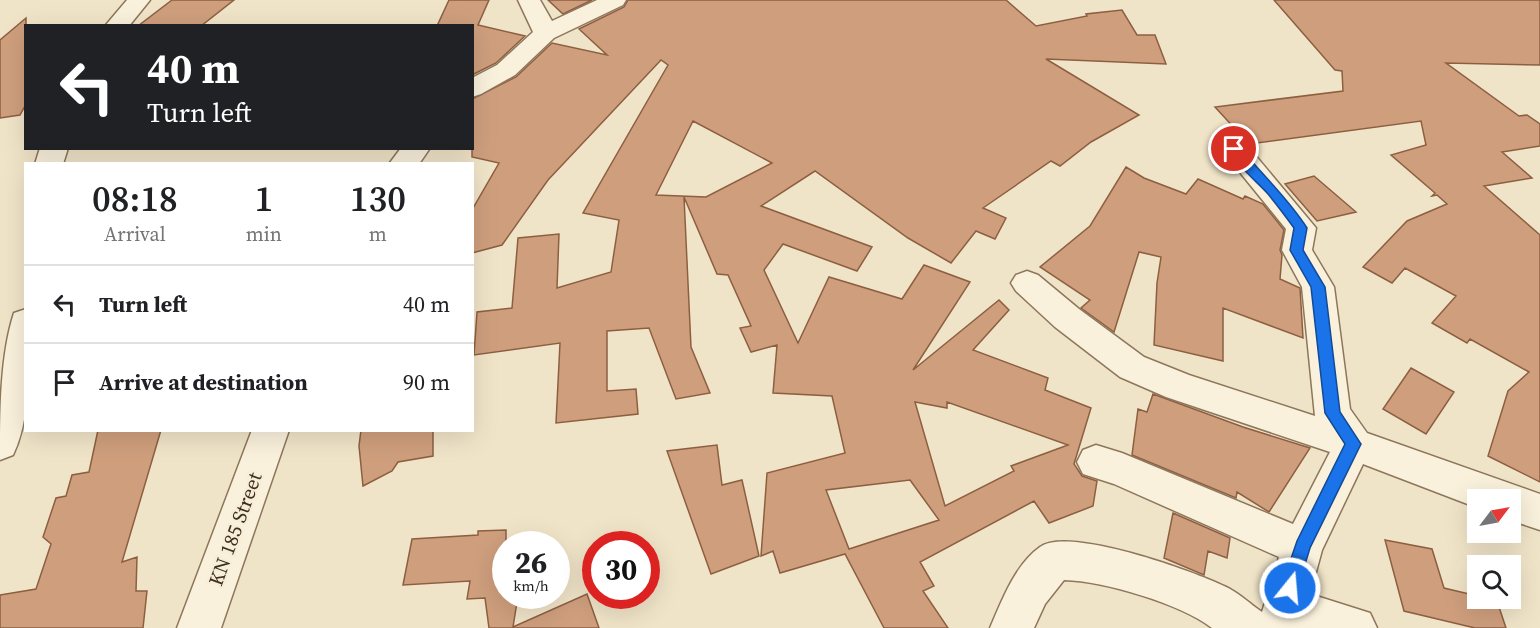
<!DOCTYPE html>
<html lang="en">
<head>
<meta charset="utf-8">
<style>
  :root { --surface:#fff; --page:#f2f2f2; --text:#202124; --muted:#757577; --line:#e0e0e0 }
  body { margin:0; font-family:"Source Serif 4",serif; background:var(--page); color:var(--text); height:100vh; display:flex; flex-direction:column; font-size:22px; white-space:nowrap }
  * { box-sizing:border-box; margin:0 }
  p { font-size:20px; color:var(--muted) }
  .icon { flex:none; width:33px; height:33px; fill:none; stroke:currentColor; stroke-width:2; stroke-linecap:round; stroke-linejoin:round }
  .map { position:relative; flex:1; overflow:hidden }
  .panel { position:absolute; left:24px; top:162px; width:450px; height:270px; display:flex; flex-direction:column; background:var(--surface); border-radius:0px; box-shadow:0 6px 24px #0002 }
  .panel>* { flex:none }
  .hud { position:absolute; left:24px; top:24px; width:450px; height:126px; border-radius:0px; box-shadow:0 6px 24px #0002; background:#202124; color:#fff; overflow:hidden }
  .needle { width:39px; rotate:58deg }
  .buttons { position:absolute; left:1467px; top:489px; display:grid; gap:12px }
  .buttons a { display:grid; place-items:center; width:54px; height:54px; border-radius:0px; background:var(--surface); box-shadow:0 6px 24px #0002; font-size:30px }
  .speed { position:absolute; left:492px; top:531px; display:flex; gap:12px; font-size:30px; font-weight:700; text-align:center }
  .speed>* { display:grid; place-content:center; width:78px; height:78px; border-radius:50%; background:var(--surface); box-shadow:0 6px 24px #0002; line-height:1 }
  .speed small { font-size:15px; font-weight:400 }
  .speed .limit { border:9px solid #d22; background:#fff; color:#111 }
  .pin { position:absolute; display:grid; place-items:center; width:51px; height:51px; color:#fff; margin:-26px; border:3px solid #fff; border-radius:50%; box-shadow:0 2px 6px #0007 }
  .me { position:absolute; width:66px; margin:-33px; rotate:17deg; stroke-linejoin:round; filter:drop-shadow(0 0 4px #0008) }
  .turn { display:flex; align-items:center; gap:21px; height:126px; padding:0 24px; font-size:27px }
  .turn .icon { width:78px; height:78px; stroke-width:2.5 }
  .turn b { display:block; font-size:42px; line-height:51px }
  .eta { display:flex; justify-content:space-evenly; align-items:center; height:102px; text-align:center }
  .eta b { font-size:36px; font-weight:600; line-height:42px }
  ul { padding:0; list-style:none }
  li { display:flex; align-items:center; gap:18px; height:78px; padding:0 24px; border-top:2px solid var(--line) }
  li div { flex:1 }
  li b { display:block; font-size:22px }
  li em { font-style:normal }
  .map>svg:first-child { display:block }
  .building { fill:#cf9f7d; stroke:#8d5f41; stroke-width:1.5; fill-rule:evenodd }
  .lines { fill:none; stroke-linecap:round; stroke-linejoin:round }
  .minor-casing { stroke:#8d765c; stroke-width:3 }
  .minor { fill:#faf1dc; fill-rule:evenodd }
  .route { fill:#1a73e8; stroke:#114b97; stroke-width:1.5 }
  .labels { text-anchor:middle; stroke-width:5; stroke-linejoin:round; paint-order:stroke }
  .near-street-label { font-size:20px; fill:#3d2e20; stroke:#f7eed8 }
</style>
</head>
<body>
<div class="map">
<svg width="1540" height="628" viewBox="0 0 1540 628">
  <rect width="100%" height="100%" fill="#f0e4c8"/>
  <path class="building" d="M172 0H234L201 26H138Z
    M449 0H489L478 25 525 36 496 63 472 75V26H437Z
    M548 0H592L563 14Z
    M628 0H1006L1036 26 1087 16 1086 14 1122 10 1137 35H1155L1166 64 1046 59 1139 115 1091 142 1060 166 1051 161 983 208 1006 218 995 239 976 231 951 263 908 238 815 171 761 206 872 247 857 271 783 244 764 270 798 343 829 277 902 299 924 265 970 282 913 370 999 300 1009 310 973 350 1048 378 1045 390 1091 408 1074 464 1082 476 1097 481 1093 506 1049 523 1034 501 920 562 934 586 923 591 948 628H884L845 554 780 573 773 551 761 556 767 473 845 453 832 396 773 393 777 345 751 352 740 328 751 326 728 275 717 274 684 197 691 347 710 393 676 399 649 328 607 331V391L636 389 638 414 556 423 560 343 474 355 477 312 512 308 518 238 559 234 557 288 611 272 619 220 583 213 668 65 661 60 548 180 502 245 472 253V210L499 163 472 157V99L516 77 552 43 607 55 579 29 624 7ZM693 121 772 163 706 197 656 195ZM915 402 947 408V402L1068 445 1011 466 1014 471 945 506ZM910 480 939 520 849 549 826 490Z
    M1274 0H1540V65L1446 63 1519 116 1527 115 1540 124V146L1502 152 1532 178 1484 186 1540 235V482L1488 456 1508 391 1529 372 1470 339 1467 343 1432 323 1456 296 1405 268 1392 283 1363 267 1407 221 1447 204 1437 195 1432 196 1435 193 1391 155 1426 145 1421 121 1249 144 1215 107 1343 91 1342 71 1335 70Z
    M26 18V104L20 115 0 118V40Z
    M1126 167 1144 178 1186 194 1198 179 1243 199 1245 196 1263 204 1284 230 1280 250 1282 255 1280 279 1300 288 1303 338 1223 308V361L1154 345 1157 283 1161 257 1139 252 1114 332 1081 308 1090 300 1040 267 1090 226Z
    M1314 176 1356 212 1317 221 1285 184Z
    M1411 368 1454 392 1426 434 1383 409Z
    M1153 394 1243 427 1310 448 1269 512 1237 492 1236 498 1132 455 1138 409 1147 412Z
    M98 430H161L122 562 137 557 136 591H147L143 628H0V595L36 589 51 544 43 537 56 498 66 496 72 475 89 472Z
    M361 430H433V456L398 462 392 471 363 486 359 446Z
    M717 445 722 485 742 480 759 556 711 574 667 451Z
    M1173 513 1230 538 1227 558 1208 551 1204 575 1164 558Z
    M506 530V596H518L513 627 587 594 599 628H489L485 598 467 599 470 581 403 585 412 539 478 535V531Z
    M1385 540 1432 549 1444 588 1478 596V598L1497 601 1506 628H1475L1404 611Z"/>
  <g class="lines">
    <g class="minor-casing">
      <path id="minor" d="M127 0H150L129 26H105Z
        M518 0H540L552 21 597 0H626L623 5 554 38 515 75 481 94 472 97V78L497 65 533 32Z
        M1235 140 1245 143 1316 228 1312 250 1334 287 1350 409 1367 433 1540 494V530L1510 520V500H1478V508L1363 464 1322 550 1310 594 1370 613 1377 628H1212C1181 604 1104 581 1064 580L1045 604 1034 628H990C1002 600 1015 565 1040 547 1068 526 1193 571 1224 586 1238 592 1250 604 1262 612L1279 557 1114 484 1083 474 1077 462 1083 450 1096 445 1122 453 1293 524 1330 452 1166 397 1120 377 1055 327 1016 291 1011 283 1016 275 1027 271 1038 275 1079 309 1144 357 1189 375 1315 416 1302 287 1282 250 1286 229 1221 149 1225 143Z
        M40 148H68L63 164H35Z
        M401 148H430L419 164H389Z
        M26 309C26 356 34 412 13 455L0 460C0 413 0 356 14 313Z
        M252 430H289L221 628H177Z"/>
    </g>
    <use href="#minor" class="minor"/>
  </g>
  <path class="route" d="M1234 145 1239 146C1261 174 1288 198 1307 228L1303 250 1325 287 1340 412 1361 444 1310 548 1296 594 1290 596 1284 594 1281 588 1297 541 1345 444 1325 413 1311 287 1290 250 1294 228C1286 217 1277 205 1268 194 1259 183 1228 159 1230 146Z"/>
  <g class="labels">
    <g class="near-street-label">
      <text transform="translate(235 529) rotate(-70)" y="7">KN 185 Street</text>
    </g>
  </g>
</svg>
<div class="buttons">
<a><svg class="needle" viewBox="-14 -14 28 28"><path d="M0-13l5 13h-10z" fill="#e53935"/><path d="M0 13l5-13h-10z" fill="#757577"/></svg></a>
<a><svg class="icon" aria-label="search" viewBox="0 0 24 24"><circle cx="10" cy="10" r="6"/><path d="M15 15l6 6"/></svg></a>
</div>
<div class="speed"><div>26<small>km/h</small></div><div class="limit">30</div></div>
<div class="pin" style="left:1234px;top:149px;background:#d93025"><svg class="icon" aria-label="arrive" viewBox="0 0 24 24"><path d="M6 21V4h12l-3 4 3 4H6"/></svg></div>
<svg class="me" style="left:1290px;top:588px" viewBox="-20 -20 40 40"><circle r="17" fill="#1a73e8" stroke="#fff" stroke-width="3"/><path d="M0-11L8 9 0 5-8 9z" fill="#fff"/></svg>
<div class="hud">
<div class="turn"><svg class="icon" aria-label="left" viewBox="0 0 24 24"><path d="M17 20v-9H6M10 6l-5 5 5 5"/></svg><div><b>40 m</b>Turn left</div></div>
</div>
<section class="panel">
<div class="eta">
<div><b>08:18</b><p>Arrival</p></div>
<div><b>1</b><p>min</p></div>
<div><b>130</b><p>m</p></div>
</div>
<ul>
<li><svg class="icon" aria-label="left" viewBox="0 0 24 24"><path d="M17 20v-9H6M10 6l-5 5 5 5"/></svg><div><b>Turn left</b></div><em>40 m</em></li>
<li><svg class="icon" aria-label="arrive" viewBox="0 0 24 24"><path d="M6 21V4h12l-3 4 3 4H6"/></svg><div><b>Arrive at destination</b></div><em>90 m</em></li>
</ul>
</section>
</div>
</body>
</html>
